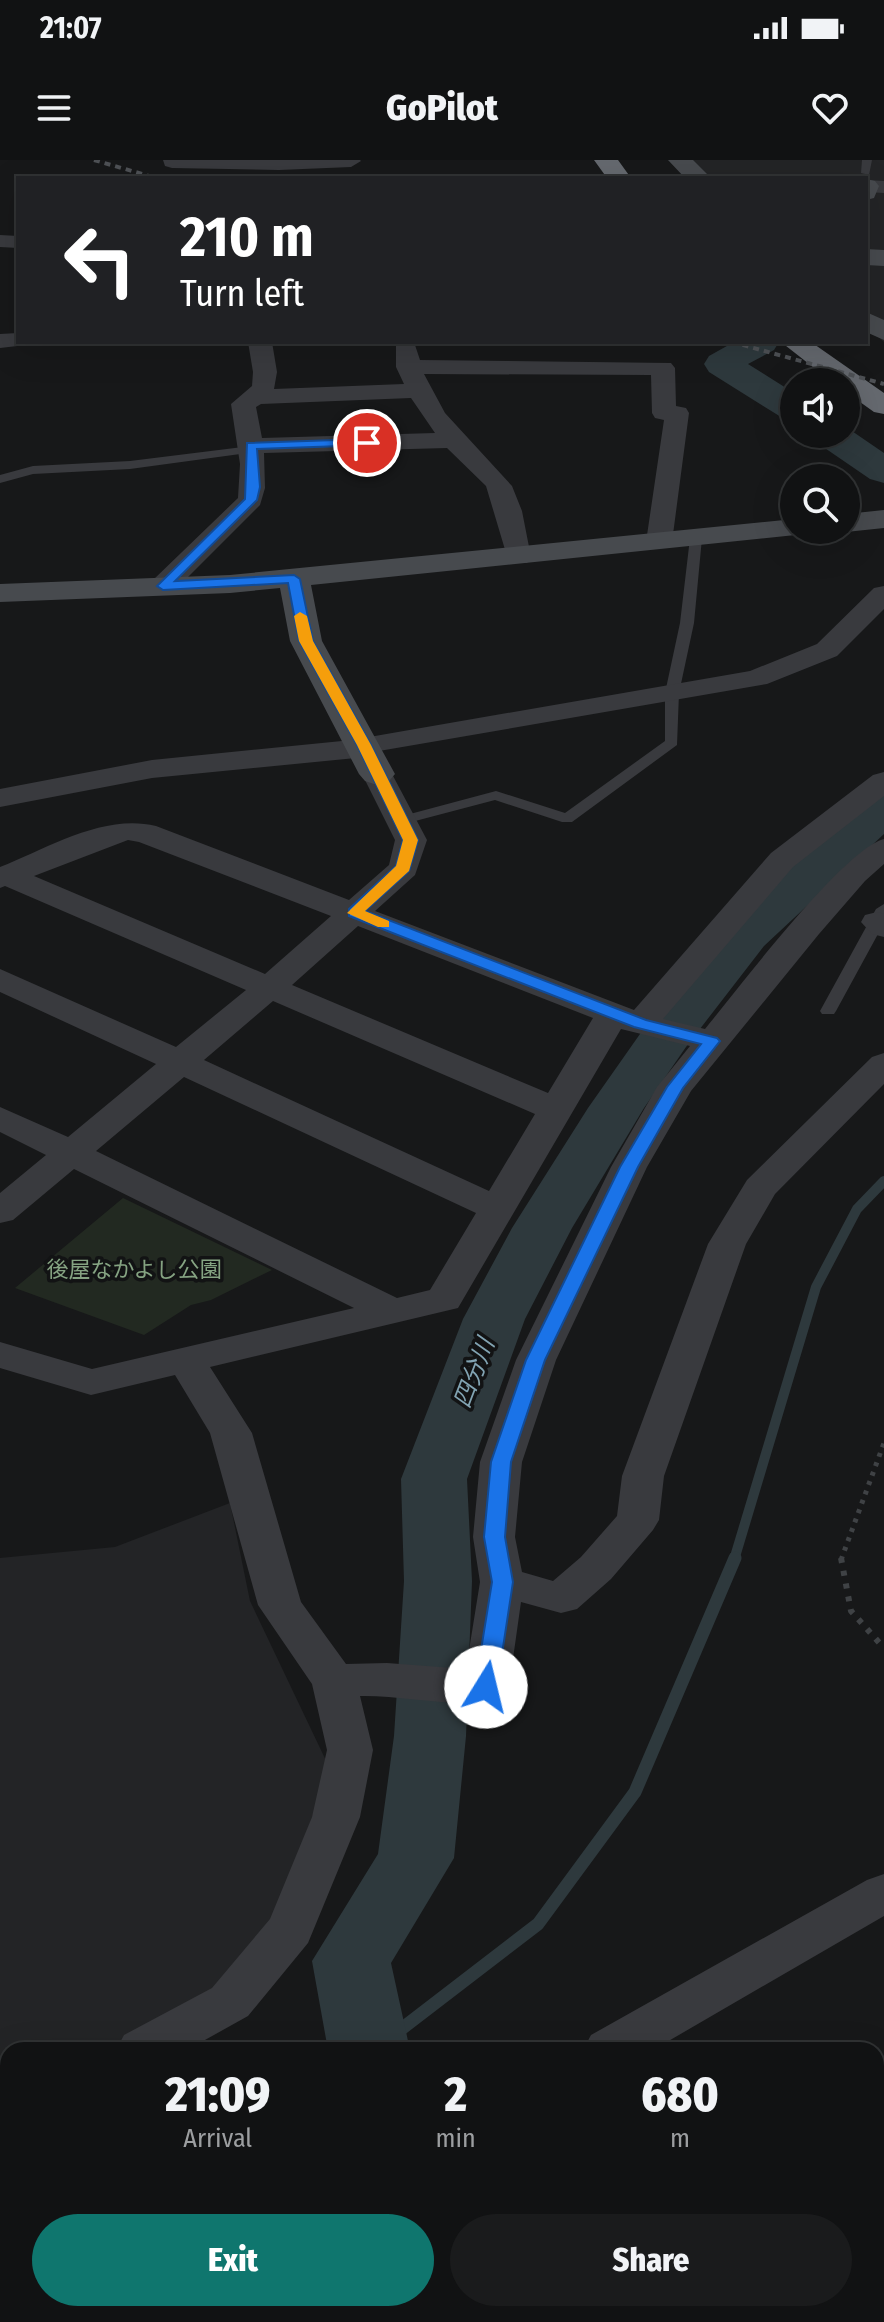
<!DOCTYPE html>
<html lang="en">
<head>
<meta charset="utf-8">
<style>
  :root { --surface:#111213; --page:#1a1b1c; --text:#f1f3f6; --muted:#9c9ea0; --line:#303233; --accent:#0f766e }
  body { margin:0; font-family:"Fira Sans Condensed","Noto Sans JP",sans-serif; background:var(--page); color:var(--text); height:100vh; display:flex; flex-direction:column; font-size:30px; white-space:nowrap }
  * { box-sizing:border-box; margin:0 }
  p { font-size:26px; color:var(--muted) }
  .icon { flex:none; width:44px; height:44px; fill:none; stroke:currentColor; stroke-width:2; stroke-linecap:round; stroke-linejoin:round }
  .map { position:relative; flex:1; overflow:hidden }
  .side { position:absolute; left:0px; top:1882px; width:884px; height:280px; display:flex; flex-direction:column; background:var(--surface); border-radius:24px 24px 0 0; box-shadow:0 8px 32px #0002,0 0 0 2px var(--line) }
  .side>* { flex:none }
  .banner { position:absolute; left:16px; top:16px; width:852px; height:168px; border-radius:0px; box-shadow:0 8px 32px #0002,0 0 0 2px var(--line); background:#202124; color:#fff; overflow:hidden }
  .controls { position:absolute; left:780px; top:208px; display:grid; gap:16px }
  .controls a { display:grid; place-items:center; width:80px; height:80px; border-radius:50%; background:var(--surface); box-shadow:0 8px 32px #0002,0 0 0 2px var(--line); font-size:40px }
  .pin { position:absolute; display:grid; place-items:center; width:68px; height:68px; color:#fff; margin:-34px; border:4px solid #fff; border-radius:50%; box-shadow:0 2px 8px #0007 }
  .me { position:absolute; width:88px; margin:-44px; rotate:9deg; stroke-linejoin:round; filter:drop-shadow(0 0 6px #0008) }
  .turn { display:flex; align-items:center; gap:28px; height:168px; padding:0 32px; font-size:36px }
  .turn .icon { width:104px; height:104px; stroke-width:2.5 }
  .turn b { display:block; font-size:56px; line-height:68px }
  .eta { display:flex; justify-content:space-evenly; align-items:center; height:136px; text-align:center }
  .eta b { font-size:48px; font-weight:800; line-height:56px }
  .action { display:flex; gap:16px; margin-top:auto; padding:16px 32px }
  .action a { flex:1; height:92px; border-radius:48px; background:var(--accent); color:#fff; font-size:32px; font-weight:800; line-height:92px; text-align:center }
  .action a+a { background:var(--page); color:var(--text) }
  .status { display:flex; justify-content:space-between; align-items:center; height:56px; padding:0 40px; background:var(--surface); direction:ltr }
  .status svg { height:22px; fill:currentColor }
  header { display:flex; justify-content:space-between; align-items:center; height:104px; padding:0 32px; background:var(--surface); font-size:36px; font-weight:800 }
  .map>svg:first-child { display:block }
  .built { fill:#232426 }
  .green { fill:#222921 }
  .water { fill:#2e393d }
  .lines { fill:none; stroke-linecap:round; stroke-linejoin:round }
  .stream-far1 { stroke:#2e393d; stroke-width:10 }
  .stream { stroke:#2e393d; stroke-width:13 }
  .river { fill:#2e393d; fill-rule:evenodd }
  .path-far1 { stroke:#3f4245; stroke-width:5; stroke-dasharray:4 6; stroke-linecap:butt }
  .path { stroke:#3f4245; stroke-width:6; stroke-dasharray:5 8; stroke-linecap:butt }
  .lane { fill:#393a3e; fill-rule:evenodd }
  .street { fill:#393a3e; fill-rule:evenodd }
  .secondary { fill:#474a4e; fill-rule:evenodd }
  .highway { fill:#65696f; fill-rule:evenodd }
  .rail { stroke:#4e5155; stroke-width:4; stroke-dasharray:6 5; stroke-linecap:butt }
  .route { fill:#1a73e8; stroke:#114b97; stroke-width:2 }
  .slow { fill:#f59e0b }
  .labels { text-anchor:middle; stroke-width:7; stroke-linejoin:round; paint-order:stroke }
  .park-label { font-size:22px; fill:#85a382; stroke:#121314 }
  .water-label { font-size:24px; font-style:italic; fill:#82a4b3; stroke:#121314 }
</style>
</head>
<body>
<div class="status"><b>21:07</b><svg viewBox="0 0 49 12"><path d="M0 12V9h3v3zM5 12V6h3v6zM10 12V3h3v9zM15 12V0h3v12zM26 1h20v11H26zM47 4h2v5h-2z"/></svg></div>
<header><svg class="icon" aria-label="menu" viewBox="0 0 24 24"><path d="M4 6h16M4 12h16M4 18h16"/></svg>GoPilot<svg class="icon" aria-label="heart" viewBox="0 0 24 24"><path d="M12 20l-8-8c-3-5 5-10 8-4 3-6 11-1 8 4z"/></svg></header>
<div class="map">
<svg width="884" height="2162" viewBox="0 0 884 2162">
  <rect width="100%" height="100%" fill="#171819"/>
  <path class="built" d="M668 0H884V182L866 166V18H690Z
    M230 1343 250 1441 330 1609 273 1762 243 1811 151 1867 104 1890H8V1932L0 1935V1398L115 1387Z"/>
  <path class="green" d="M123 1038 272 1110 211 1140 191 1145 144 1175 15 1128Z"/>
  <path class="water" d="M884 2015V2162H521L541 2154H876V2018Z"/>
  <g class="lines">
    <path class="stream-far1" d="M734 1400 816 1127 857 1049 884 1021"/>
    <path class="stream" d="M374 1890 538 1764 635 1632 735 1398"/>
    <path class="river" d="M734 182H779L774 190 748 204 794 233V260L781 257 709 212 704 204 709 196Z
      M846 267 884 293V323L870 319 816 282 811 274H846Z
      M884 633V674L764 786 686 887 644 948 572 1068 525 1159 467 1319 472 1421 466 1576 454 1698 391 1803 410 1890H328L312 1801 378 1694 394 1576 404 1421 401 1319 463 1159 512 1068 588 948 647 864 728 764 867 638Z
      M8 1988V2060L0 2063V1991Z"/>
    <path class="path-far1" d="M841 1400 884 1283"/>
    <path class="path" d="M841 1398 851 1451 884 1488"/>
    <path class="lane" d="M862 0H872L869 15 861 13Z
      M251 286 255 288V292L130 309 33 314 0 323V315L33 306 130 301Z
      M696 374 702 378 694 463 679 533 677 585 572 662H562L495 640 400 665 395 664V658L496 631 565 653 665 581V533L680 463 690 378Z
      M884 744V763L836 851 834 854H822L820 851 876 749Z"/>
    <path class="street" d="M163 0H360L361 1 351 7 279 10 172 8 165 6Z
      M866 20 884 21V33L866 32Z
      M0 75 18 76V88L0 87Z
      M18 173V182H28L26 185 0 188V174Z
      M248 182H272L277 212 274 229 404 224 396 207V182H414L420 200 671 203 675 208 676 246 686 248 689 253 672 382 668 388H650L646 382 664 260 655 258 652 253 651 215 424 214 445 253 512 326 522 351 531 397 527 403H509L486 326 447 288 264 293 265 328 260 345 173 432H153L149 426 153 420 238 338 240 304 231 244 252 226 253 212ZM411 238 435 273 262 278 256 247 261 244Z
      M884 426V449L837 496 767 524 379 591 366 597 152 618 0 647V629L152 600 352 580 750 511 817 484 874 428Z
      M377 605 388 608 392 614 427 680 415 715 375 751 634 850 771 693 873 615 884 612V636L793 707 663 859 705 869C736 831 844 689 884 679V704L865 721 819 774 691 931 647 1007 556 1200 522 1302 515 1377 522 1412 553 1421 581 1397 617 1356 622 1316 708 1084 747 1020 872 897 884 893V924L775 1034 746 1084 664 1316 659 1360 653 1370 611 1419 577 1449 561 1453 521 1442 509 1527 502 1539C464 1550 403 1535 360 1536L373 1590 360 1657 308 1783 248 1856 187 1890H116L124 1875 212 1828 270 1759 312 1657 327 1590 312 1524 258 1445 210 1273 175 1215 91 1235 0 1208V1182L92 1209 354 1148 74 1009 13 1060 0 1063V1033L46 995 0 972V947L68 977 156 904 0 832V809L176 887 246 830 5 726 0 728V707C48 688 104 653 156 666L349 740 389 705 395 680 362 614 366 608ZM128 680 139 682 331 756 265 814 34 716ZM358 766 593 858 548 933 292 825ZM273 841 535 954 489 1031 204 900ZM621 869 690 886 657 927 611 1007 516 1200 480 1302 473 1377 480 1422 466 1509 387 1503 346 1504 301 1442 252 1273 210 1207 458 1148ZM184 917 476 1053 430 1130 397 1138 96 991Z
      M877 752 884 754V777L872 774 861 762 865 755Z
      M884 1714V1756L653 1890H583L591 1875 867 1720Z
      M8 1923V1967L0 1970V1926Z
      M0 2036 8 2039V2107L0 2104Z
      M8 2146V2154H60L63 2162H7L4 2154Z"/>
    <path class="secondary" d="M668 0H693L711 18H685Z
      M866 19 875 21 879 26 874 38 866 40Z
      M866 89 884 90V106L866 105Z
      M866 152 884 160V180L866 172Z
      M884 350V368L846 372 838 370H846V354Z
      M794 359V370H808L805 374 311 425 322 481 395 614 389 621 377 625 365 621 359 614 290 481 280 428 230 433 0 442V424L230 415Z"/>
    <path class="highway" d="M594 0H618L631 18H607Z
      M781 182H811L884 233V254L874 252 846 232V222H832Z"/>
    <path class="rail" d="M94 0 156 18
      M732 182 884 224"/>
  </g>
  <path class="route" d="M367 279 371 280V285L257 289 260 327 257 340 175 421 294 415 300 419 313 481 371 585 418 680 409 711 365 751 646 860 717 878 720 881 683 928 638 1007 545 1200 511 1302 505 1377 513 1422 497 1527 494 1533H479L475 1527 492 1422 484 1377 491 1302 526 1200 620 1007 667 927 701 884 634 867 349 756V749L396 706 403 680 357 585 299 481 288 423 163 430 157 426 245 339 247 283Z"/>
  <path class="slow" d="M300 452 307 456 313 481 371 585 418 680 409 711 365 751 389 761V767H378L347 753 396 706 403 680 357 585 299 481 294 456Z"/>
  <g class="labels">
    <g class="park-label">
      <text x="134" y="1117">後屋なかよし公園</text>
    </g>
    <g class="water-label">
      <text transform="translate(474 1213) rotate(-69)" y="8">四分川</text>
    </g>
  </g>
</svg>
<div class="controls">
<a><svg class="icon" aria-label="sound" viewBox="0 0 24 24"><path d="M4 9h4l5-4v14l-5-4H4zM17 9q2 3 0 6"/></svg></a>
<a><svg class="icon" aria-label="search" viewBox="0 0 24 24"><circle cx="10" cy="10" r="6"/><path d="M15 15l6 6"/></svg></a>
</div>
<div class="pin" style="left:367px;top:283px;background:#d93025"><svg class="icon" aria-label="arrive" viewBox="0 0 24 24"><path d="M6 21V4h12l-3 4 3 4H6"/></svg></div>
<svg class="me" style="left:486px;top:1527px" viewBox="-20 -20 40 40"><circle r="19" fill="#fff"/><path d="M0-13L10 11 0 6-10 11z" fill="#1a73e8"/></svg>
<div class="banner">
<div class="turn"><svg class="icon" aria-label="left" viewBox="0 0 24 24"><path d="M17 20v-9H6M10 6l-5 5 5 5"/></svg><div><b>210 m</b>Turn left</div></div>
</div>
<section class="side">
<div class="eta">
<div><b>21:09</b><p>Arrival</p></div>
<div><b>2</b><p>min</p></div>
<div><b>680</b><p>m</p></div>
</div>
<div class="action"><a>Exit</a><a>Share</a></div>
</section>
</div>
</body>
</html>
